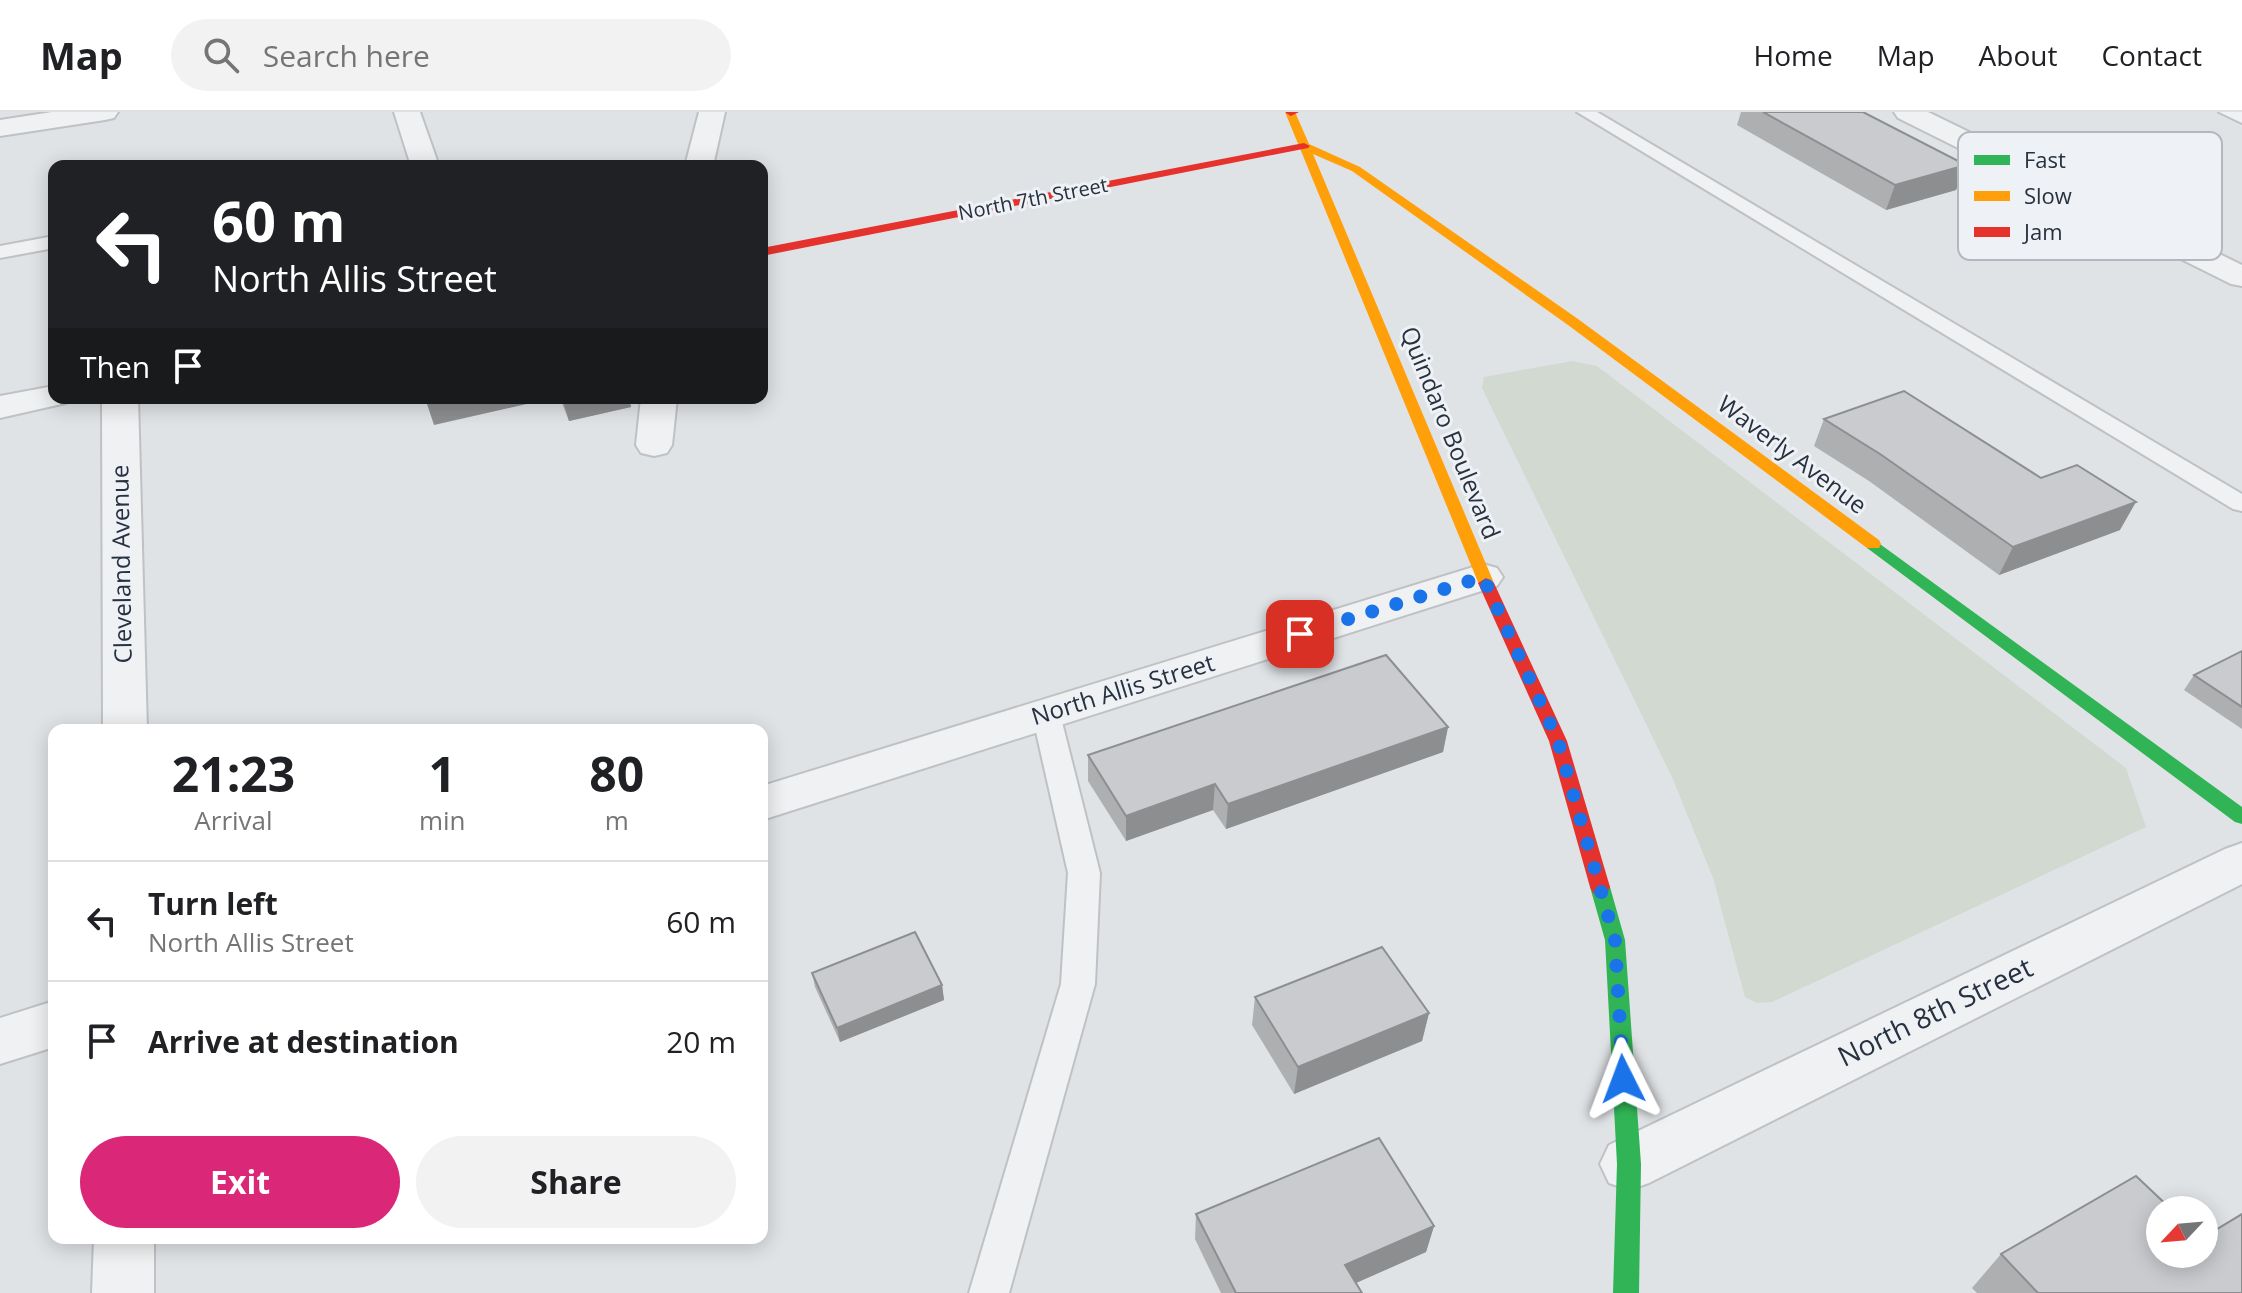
<!DOCTYPE html>
<html lang="en">
<head>
<meta charset="utf-8">
<style>
  :root { --surface:#fff; --page:#f2f2f2; --text:#202124; --muted:#757577; --line:#e0e0e0; --accent:#db2777 }
  body { margin:0; font-family:"Open Sans",sans-serif; background:var(--page); color:var(--text); height:100vh; display:flex; flex-direction:column; font-size:30px; white-space:nowrap }
  * { box-sizing:border-box; margin:0 }
  p { font-size:26px; color:var(--muted) }
  .icon { flex:none; width:44px; height:44px; fill:none; stroke:currentColor; stroke-width:2; stroke-linecap:round; stroke-linejoin:round }
  .map { position:relative; flex:1; overflow:hidden }
  .drawer { position:absolute; left:48px; top:612px; width:720px; height:520px; display:flex; flex-direction:column; background:var(--surface); border-radius:16px; box-shadow:0 4px 20px #0003 }
  .drawer>* { flex:none }
  .banner { position:absolute; left:48px; top:48px; width:720px; height:244px; border-radius:16px; box-shadow:0 4px 20px #0003; background:#202124; color:#fff; overflow:hidden }
  .needle { width:52px; rotate:244deg }
  .controls { position:absolute; left:2146px; top:1084px; display:grid; gap:16px }
  .controls a { display:grid; place-items:center; width:72px; height:72px; border-radius:50%; background:var(--surface); box-shadow:0 4px 20px #0003; font-size:40px }
  .pin { position:absolute; display:grid; place-items:center; width:68px; height:68px; color:#fff; margin:-34px; border-radius:16px; box-shadow:0 4px 12px #0006 }
  .me { position:absolute; width:88px; margin:-44px; rotate:357deg; stroke-linejoin:round; filter:drop-shadow(0 0 6px #0008) }
  .turn { display:flex; align-items:center; gap:28px; height:168px; padding:0 32px; font-size:36px }
  .turn .icon { width:104px; height:104px; stroke-width:2.5 }
  .turn b { display:block; font-size:56px; line-height:68px }
  .then { display:flex; align-items:center; height:76px; padding:0 32px; background:#0003; gap:16px; font-size:30px }
  .eta { display:flex; justify-content:space-evenly; align-items:center; height:136px; text-align:center }
  .eta b { font-size:48px; font-weight:700; line-height:56px }
  .button { display:flex; gap:16px; margin-top:auto; padding:16px 32px }
  .button a { flex:1; height:92px; border-radius:48px; background:var(--accent); color:#fff; font-size:32px; font-weight:700; line-height:92px; text-align:center }
  .button a+a { background:var(--page); color:var(--text) }
  ul { padding:0; list-style:none }
  li { display:flex; align-items:center; gap:24px; height:120px; padding:0 32px; border-top:2px solid var(--line) }
  li div { flex:1 }
  li b { display:block; font-size:30px }
  li em { font-style:normal }
  header { display:flex; align-items:center; gap:48px; box-sizing:border-box; height:112px; padding:0 40px; background:var(--surface); border-bottom:2px solid var(--line) }
  header strong { font-size:38px }
  nav { display:flex; gap:44px; margin-inline-start:auto; font-size:28px }
  .search { width:560px; height:72px; background:var(--page); display:flex; align-items:center; gap:20px; box-sizing:border-box; padding:0 28px; border-radius:44px; color:var(--muted); font-size:30px }
  .map>svg:first-child { display:block }
  .green { fill:#d1d9d1 }
  .lines { fill:none; stroke-linecap:round; stroke-linejoin:round }
  .lane-casing { stroke:#bfc1c4; stroke-width:4 }
  .street-casing { stroke:#bfc1c4; stroke-width:4 }
  .lane { fill:#f0f1f2; fill-rule:evenodd }
  .street { fill:#f0f1f2; fill-rule:evenodd }
  .fast { fill:#30b455; fill-rule:evenodd }
  .slow { fill:#ff9f0a; fill-rule:evenodd }
  .jam { fill:#e5322d; fill-rule:evenodd }
  .wall { fill:#adafb1 }
  .shaded-wall { fill:#8d8e90 }
  .building { fill:#c9cbce; stroke:#8d8e90; stroke-width:2 }
  .route { stroke:#1a73e8; stroke-width:14; stroke-dasharray:0 25.2 }
  .labels { text-anchor:middle; stroke-width:6; stroke-linejoin:round; paint-order:stroke }
  .far-street-label { font-size:20px; fill:#28313e; stroke:#eef1f5 }
  .street-label { font-size:24px; fill:#28313e; stroke:#eef1f5 }
  .near-street-label { font-size:28px; fill:#28313e; stroke:#eef1f5 }
  .key { fill:#eef1f5; stroke:#b3b7be; stroke-width:2 }
  .key-label { font-size:22px; fill:#28313e }
</style>
</head>
<body>
<header>
<strong>Map</strong>
<div class="search"><svg class="icon" aria-label="search" viewBox="0 0 24 24"><circle cx="10" cy="10" r="6"/><path d="M15 15l6 6"/></svg>Search here</div>
<nav><a>Home</a><a>Map</a><a>About</a><a>Contact</a></nav>
</header>
<div class="map">
<svg width="2242" height="1181" viewBox="0 0 2242 1181">
  <rect width="100%" height="100%" fill="#e0e3e6"/>
  <path class="green" d="M1572 249 1597 254 2126 656 2146 715 1772 890 1757 891 1745 885 1713 766 1672 665 1482 276 1484 265Z"/>
  <g class="lines">
    <g class="lane-casing">
      <path id="lane" d="M1577 0H1597L2242 382V399L2233 397Z
        M2219 0H2242V11Z
        M54 124V136L0 146V134Z
        M1046 592 1056 595 1060 602 1100 761 1095 872 1009 1181H969L1061 872 1068 761 1032 602 1036 595Z"/>
    </g>
    <g class="street-casing">
      <path id="street" d="M52 0H118L114 6 105 8 0 24V8Z
        M394 0H420L439 54H411Z
        M699 0H725L713 54H685Z
        M1894 0H1928L2242 153V174L2231 172 1898 6Z
        M54 274V286H70L66 291 0 306V284Z
        M102 286H138L147 618H103Z
        M641 286H677L672 333 667 341 654 344 641 341 636 333Z
        M1483 452 1497 456 1503 465 1497 474 762 708V674Z
        M2242 731V772L1649 1071 1629 1078 1609 1071 1600 1052 1609 1033 2225 737Z
        M54 889V935L0 952V906Z
        M94 1126H154V1181H92Z"/>
    </g>
    <use href="#lane" class="lane"/>
    <use href="#street" class="street"/>
    <path class="fast" d="M1873 427 2242 695V712L2235 710 1867 436 1865 432 1867 428Z
      M1600 767 1607 769 1610 775 1625 828 1641 1052 1639 1181H1613L1617 1052 1605 828 1590 775 1593 769Z"/>
    <path class="slow" d="M1285 0H1295L1309 32 1360 55 1578 207 1879 428 1881 432 1879 436H1867L1568 213 1352 59 1313 42 1494 471 1492 475H1480Z"/>
    <path class="jam" d="M1299 0 1291 4 1286 1V0Z
      M1304 31 1310 34 1308 36 762 144V136Z
      M1486 466 1494 471 1567 629 1610 775 1607 781 1600 783 1593 781 1590 775 1549 629 1478 471Z"/>
  </g>
  <path class="wall" d="M1741 0H1863L1966 53 1956 78 1886 98 1737 13Z
    M560 286H629L631 295 569 309Z
    M1824 307 2120 418 1999 463 1869 369 1814 334Z
    M2242 539V617L2184 578 2194 563Z
    M1448 615 1443 640 1226 717 1213 698 1126 729 1088 669V643Z
    M812 861 942 873 944 888 840 930 815 875Z
    M1255 885 1429 901 1422 929 1294 982 1252 913Z
    M1196 1102 1434 1114 1426 1140 1356 1171 1362 1181H1221L1195 1127Z
    M2001 1142 2242 1181H1977L1972 1176Z"/>
  <path class="shaded-wall" d="M1966 53 1956 78 1886 98 1895 73Z
    M425 286H553L434 313Z
    M562 286H629L631 295 569 309Z
    M2136 390 2120 418 1999 463 2013 435Z
    M1448 615 1443 640 1226 717 1228 692Z
    M1215 672 1213 698 1126 729V704Z
    M942 873 944 888 840 930 837 916Z
    M1429 901 1422 929 1294 982 1298 955Z
    M1434 1114 1426 1140 1340 1178 1345 1153Z"/>
  <path class="building" d="M1763 0H1863L1966 53 1895 73Z
    M1904 279 2041 366 2077 353 2136 390 2013 435 1880 342 1824 307Z
    M2242 539V595L2194 563Z
    M1386 543 1448 615 1228 692 1215 672 1126 704 1088 643Z
    M915 820 942 873 837 916 812 861Z
    M1382 835 1429 901 1298 955 1255 885Z
    M1379 1026 1434 1114 1345 1153 1362 1181H1236L1196 1102Z
    M2136 1064 2172 1098H2160V1142H2204V1125L2242 1102V1181H2038L2001 1142Z"/>
  <g class="lines">
    <path class="route" d="M1300 522 1483 465 1558 629 1615 828 1623 967"/>
  </g>
  <g class="labels">
    <g class="far-street-label">
      <text transform="translate(1033 87) rotate(-11)" y="7">North 7th Street</text>
    </g>
    <g class="street-label">
      <text transform="translate(1450 321) rotate(68)" y="8">Quindaro Boulevard</text>
      <text transform="translate(1792 343) rotate(37)" y="8">Waverly Avenue</text>
      <text transform="translate(122 452) rotate(-91)" y="8">Cleveland Avenue</text>
      <text transform="translate(1123 578) rotate(-17)" y="8">North Allis Street</text>
    </g>
    <g class="near-street-label">
      <text transform="translate(1935 900) rotate(-26)" y="10">North 8th Street</text>
    </g>
  </g>
  <rect x="1958" y="20" width="264" height="128" rx="12" class="key"/>
  <rect x="1974" y="43" width="36" height="10" fill="#30b455"/>
  <rect x="1974" y="79" width="36" height="10" fill="#ff9f0a"/>
  <rect x="1974" y="115" width="36" height="10" fill="#e5322d"/>
  <g class="key-label">
    <text x="2024" y="56">Fast</text>
    <text x="2024" y="92">Slow</text>
    <text x="2024" y="128">Jam</text>
  </g>
</svg>
<div class="controls">
<a><svg class="needle" viewBox="-14 -14 28 28"><path d="M0-13l5 13h-10z" fill="#e53935"/><path d="M0 13l5-13h-10z" fill="#757577"/></svg></a>
</div>
<div class="pin" style="left:1300px;top:522px;background:#d93025"><svg class="icon" aria-label="arrive" viewBox="0 0 24 24"><path d="M6 21V4h12l-3 4 3 4H6"/></svg></div>
<svg class="me" style="left:1623px;top:967px" viewBox="-20 -20 40 40"><path d="M0-17L14 15 0 8-14 15z" fill="#1a73e8" stroke="#fff" stroke-width="4"/></svg>
<div class="banner">
<div class="turn"><svg class="icon" aria-label="left" viewBox="0 0 24 24"><path d="M17 20v-9H6M10 6l-5 5 5 5"/></svg><div><b>60 m</b>North Allis Street</div></div>
<div class="then">Then<svg class="icon" aria-label="arrive" viewBox="0 0 24 24"><path d="M6 21V4h12l-3 4 3 4H6"/></svg></div>
</div>
<section class="drawer">
<div class="eta">
<div><b>21:23</b><p>Arrival</p></div>
<div><b>1</b><p>min</p></div>
<div><b>80</b><p>m</p></div>
</div>
<ul>
<li><svg class="icon" aria-label="left" viewBox="0 0 24 24"><path d="M17 20v-9H6M10 6l-5 5 5 5"/></svg><div><b>Turn left</b><p>North Allis Street</p></div><em>60 m</em></li>
<li><svg class="icon" aria-label="arrive" viewBox="0 0 24 24"><path d="M6 21V4h12l-3 4 3 4H6"/></svg><div><b>Arrive at destination</b></div><em>20 m</em></li>
</ul>
<div class="button"><a>Exit</a><a>Share</a></div>
</section>
</div>
</body>
</html>
